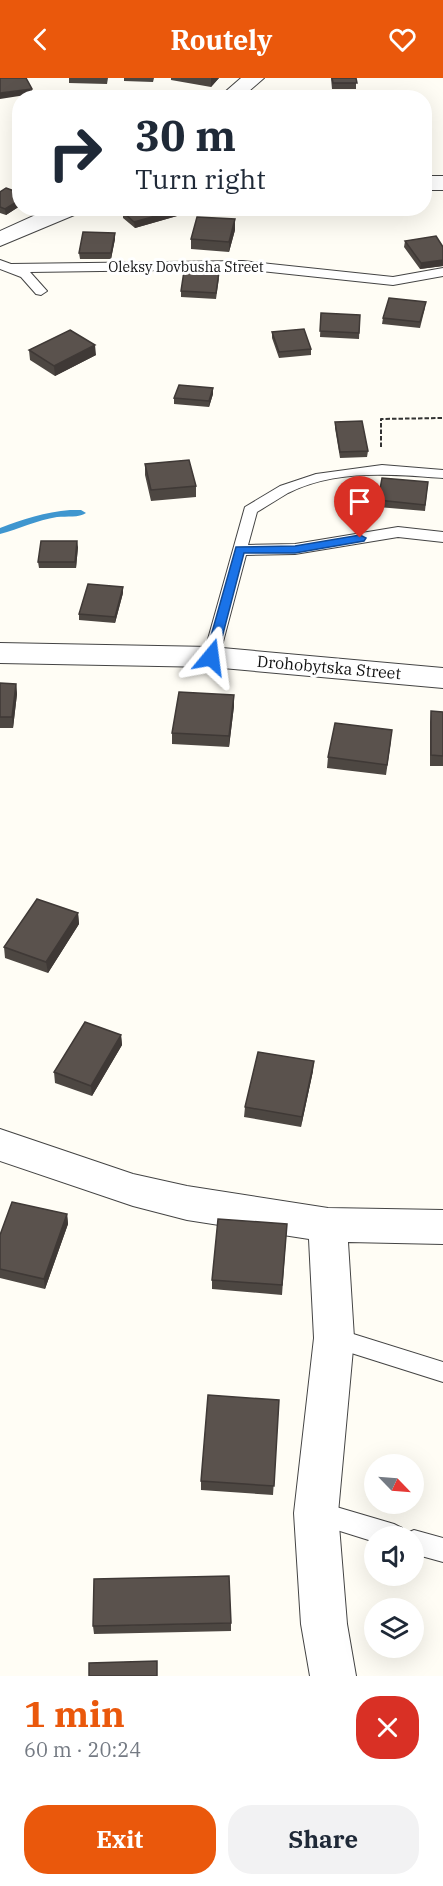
<!DOCTYPE html>
<html lang="en">
<head>
<meta charset="utf-8">
<style>
  :root { --surface:#fff; --page:#f2f2f3; --text:#1f2937; --muted:#747a83; --accent:#ea580c }
  body { margin:0; font-family:"IBM Plex Serif",serif; background:var(--page); color:var(--text); height:100vh; display:flex; flex-direction:column; font-size:22px; white-space:nowrap }
  * { box-sizing:border-box; margin:0 }
  p { font-size:20px; color:var(--muted) }
  .icon { flex:none; width:33px; height:33px; fill:none; stroke:currentColor; stroke-width:2; stroke-linecap:round; stroke-linejoin:round }
  .map { position:relative; height:1598px; overflow:hidden }
  .drawer { display:flex; flex-direction:column; background:var(--surface); flex:1 }
  .drawer>* { flex:none }
  .top-card { position:absolute; left:12px; top:12px; width:420px; height:126px; border-radius:24px; box-shadow:0 6px 24px #0002; background:#fff; color:var(--text); overflow:hidden }
  .needle { width:39px; rotate:115deg }
  .tools { position:absolute; left:364px; top:1376px; display:grid; gap:12px }
  .tools a { display:grid; place-items:center; width:60px; height:60px; border-radius:50%; background:var(--surface); box-shadow:0 6px 24px #0002; font-size:30px }
  .pin { position:absolute; display:grid; place-items:center; width:51px; height:51px; color:#fff; margin:-62px -26px; border-radius:50% 50% 50% 0; rotate:-45deg; box-shadow:0 0 6px #0007 }
  .pin .icon { rotate:45deg }
  .me { position:absolute; width:66px; margin:-33px; rotate:16deg; stroke-linejoin:round; filter:drop-shadow(0 0 4px #0008) }
  .turn { display:flex; align-items:center; gap:21px; height:126px; padding:0 24px; font-size:27px }
  .turn .icon { width:78px; height:78px; stroke-width:2.5 }
  .turn b { display:block; font-size:42px; line-height:51px }
  .round { display:grid; place-items:center; flex:none; width:63px; height:63px; border-radius:24px; background:var(--page) }
  .headline { display:flex; align-items:center; justify-content:space-between; height:102px; padding:0 24px }
  h1 { font-size:36px; font-weight:800; line-height:45px; color:var(--accent) }
  .action { display:flex; gap:12px; margin-top:auto; padding:12px 24px }
  .action a { flex:1; height:69px; border-radius:24px; background:var(--accent); color:#fff; font-size:24px; font-weight:800; line-height:69px; text-align:center }
  .action a+a { background:var(--page); color:var(--text) }
  header { display:flex; justify-content:space-between; align-items:center; height:78px; padding:0 24px; background:var(--accent); color:#fff; font-size:27px; font-weight:800 }
  .map>svg:first-child { display:block }
  .lines { fill:none; stroke-linecap:round; stroke-linejoin:round }
  .stream { fill:#3f96cf; fill-rule:evenodd }
  .service-casing { stroke:#444; stroke-width:2 }
  .minor-casing { stroke:#444; stroke-width:2 }
  .tertiary-casing { stroke:#444; stroke-width:2 }
  .path { stroke:#333; stroke-width:2; stroke-dasharray:4.5 2; stroke-linecap:butt }
  .service { fill:#fff; fill-rule:evenodd }
  .minor { fill:#fff; fill-rule:evenodd }
  .tertiary { fill:#fff; fill-rule:evenodd }
  .wall { fill:#4d4742 }
  .shaded-wall { fill:#3f3936 }
  .building { fill:#5a524d; stroke:#3f3936; stroke-width:1.5 }
  .route { fill:#1a73e8; stroke:#114b97; stroke-width:1.5 }
  .labels { text-anchor:middle; stroke-width:6; stroke-linejoin:round; paint-order:stroke }
  .far-street-label { font-size:14px; fill:#111; stroke:#fff }
  .street-label { font-size:16px; fill:#111; stroke:#fff }
</style>
</head>
<body>
<header><svg class="icon" aria-label="back" viewBox="0 0 24 24"><path d="M15 5l-7 7 7 7"/></svg>Routely<svg class="icon" aria-label="heart" viewBox="0 0 24 24"><path d="M12 20l-8-8c-3-5 5-10 8-4 3-6 11-1 8 4z"/></svg></header>
<div class="map">
<svg width="443" height="1598" viewBox="0 0 443 1598">
  <rect width="100%" height="100%" fill="#fffdf5"/>
  <g class="lines">
    <path class="stream" d="M70 432H81L86 435C79 440 67 438 57 439 37 442 19 451 0 456V450C23 441 45 434 70 432Z"/>
    <g class="service-casing">
      <path id="service" d="M0 182 11 186 243 183 393 199 443 190V198L393 207 243 191 30 194 47 213 41 217 36 216 21 199 0 191Z
        M382 387 443 392V400C393 396 335 391 288 415 278 421 267 428 257 434L248 467 295 466 398 449 443 454V464L398 459 295 476 246 477 219 579 217 583H205L203 579 245 429 280 408 316 396Z
        M334 1250 443 1284V1304L326 1267 323 1260 326 1253Z
        M316 1423 394 1446 402 1450 405 1456 414 1452 443 1460V1484L414 1476V1458H375V1464L308 1443 304 1435 308 1427Z"/>
    </g>
    <g class="minor-casing">
      <path id="minor" d="M241 0H264L241 20H218Z
        M424 98H443V112H424Z
        M51 130H82L79 135 0 168V153Z
        M0 1051 133 1096 187 1108 328 1130 443 1132V1166L348 1164 354 1260 338 1435 347 1546 356 1598H310L301 1546 294 1435 314 1260 309 1161 187 1142 133 1128 0 1083Z"/>
    </g>
    <g class="tertiary-casing">
      <path id="tertiary" d="M0 565 211 569 443 590V610L211 589 0 585Z"/>
    </g>
    <path class="path" d="M381 369V341L443 340"/>
    <use href="#service" class="service"/>
    <use href="#minor" class="minor"/>
    <use href="#tertiary" class="tertiary"/>
  </g>
  <path class="wall" d="M69 0H108L107 6 69 5Z
    M124 0H154L153 4 124 3Z
    M171 0H219L211 9 171 2Z
    M331 0H356V11H332Z
    M0 114 20 115V128L6 137 0 135Z
    M123 134 177 138 135 150 123 140Z
    M235 152 229 174 191 171V161Z
    M115 161 111 181H80L79 175Z
    M405 163 443 169V188L420 191 404 169Z
    M219 200 216 221 181 219V213Z
    M425 230 420 250 382 246 383 240Z
    M321 235 360 237 359 261 320 259Z
    M272 254 311 271V277L279 280 272 260Z
    M29 272 96 277 55 298 30 282Z
    M213 310V316L209 329 174 326V320Z
    M335 344 368 373 367 379 340 380 335 350Z
    M145 386 196 408V419L151 423 145 397Z
    M428 404 425 433 378 429V422Z
    M78 469 76 490H39L38 484Z
    M123 515 115 545 79 542V536Z
    M0 605 16 606 17 616 13 650H0Z
    M234 617V628L229 669 172 666V655Z
    M431 633 443 634V688H430V644Z
    M391 663 386 697 327 690 328 679Z
    M78 835 79 846 48 895 5 880 4 869Z
    M121 957 122 967 92 1018 55 1005 54 994Z
    M313 993 301 1049 244 1039 245 1029Z
    M67 1136 68 1146 45 1211 0 1200V1157Z
    M287 1146 282 1217 212 1211V1202Z
    M279 1322 273 1417 201 1412V1403Z
    M231 1545V1553L94 1556 93 1548Z"/>
  <path class="shaded-wall" d="M211 0H219L211 9Z
    M32 11V16L0 21V15Z
    M20 122V128L6 137 5 131Z
    M193 130H229L193 136Z
    M177 132V138L135 150 134 144Z
    M235 141V152L229 174V164Z
    M115 155V161L111 181V175Z
    M443 182V188L420 191 421 185Z
    M95 267 96 277 55 298 54 288Z
    M213 310V316L209 329V323Z
    M77 463 78 469 76 490 75 484Z
    M123 509V515L115 545V539Z
    M16 606 17 616 13 650 12 639Z
    M234 617V628L229 669V658Z
    M78 835 79 846 48 895 46 884Z
    M121 957 122 967 92 1018 91 1008Z
    M314 983 313 993 301 1049 302 1039Z
    M67 1136 68 1146 45 1211 44 1201Z"/>
  <path class="building" d="M0 0H26L32 11 0 15Z
    M332 0H356L357 5H333Z
    M6 110 20 115V122L5 131 0 129V114Z
    M137 130H175L177 132 134 144 123 134Z
    M197 139 235 141 229 164 191 161Z
    M83 154 115 155 111 175H79Z
    M436 158 443 169V182L421 185 405 163Z
    M184 193 219 194 216 215 181 213Z
    M389 220 426 224 420 244 383 240Z
    M321 235 360 237 359 255 320 253Z
    M304 251 311 271 279 274 272 254Z
    M70 252 95 267 54 288 29 272Z
    M179 307 213 310 209 323 174 320Z
    M362 343 368 373 340 374 335 344Z
    M189 382 196 408 151 412 145 386Z
    M382 400 428 404 425 427 378 422Z
    M41 463H77L75 484H38Z
    M88 506 123 509 115 539 79 536Z
    M0 605 16 606 12 639H0Z
    M179 614 234 617 229 658 172 655Z
    M431 633 443 634V678L431 677Z
    M335 645 392 652 387 687 328 679Z
    M37 821 78 835 46 884 4 869Z
    M85 944 121 957 91 1008 54 994Z
    M258 974 314 983 302 1039 245 1029Z
    M12 1124 67 1136 44 1201 0 1191V1157Z
    M218 1141 287 1146 282 1207 212 1202Z
    M208 1317 279 1322 274 1408 201 1403Z
    M229 1498 231 1545 93 1548 94 1501Z
    M157 1583V1598H89V1585Z"/>
  <path class="route" d="M360 457 366 460 364 463 295 475H244L217 579 216 581H207L205 579 236 469 295 468Z"/>
  <g class="labels">
    <g class="far-street-label">
      <text x="186" y="194">Oleksy Dovbusha Street</text>
    </g>
    <g class="street-label">
      <text transform="translate(329 589) rotate(5)" y="6">Drohobytska Street</text>
    </g>
  </g>
</svg>
<div class="tools">
<a><svg class="needle" viewBox="-14 -14 28 28"><path d="M0-13l5 13h-10z" fill="#e53935"/><path d="M0 13l5-13h-10z" fill="#747a83"/></svg></a>
<a><svg class="icon" aria-label="sound" viewBox="0 0 24 24"><path d="M4 9h4l5-4v14l-5-4H4zM17 9q2 3 0 6"/></svg></a>
<a><svg class="icon" aria-label="layers" viewBox="0 0 24 24"><path d="M12 4l9 5-9 5-9-5zM3 14l9 5 9-5"/></svg></a>
</div>
<div class="pin" style="left:360px;top:460px;background:#d93025"><svg class="icon" aria-label="arrive" viewBox="0 0 24 24"><path d="M6 21V4h12l-3 4 3 4H6"/></svg></div>
<svg class="me" style="left:211px;top:579px" viewBox="-20 -20 40 40"><path d="M0-17L14 15 0 8-14 15z" fill="#1a73e8" stroke="#fff" stroke-width="4"/></svg>
<div class="top-card">
<div class="turn"><svg class="icon" aria-label="right" viewBox="0 0 24 24"><path d="M7 20v-9h11M14 6l5 5-5 5"/></svg><div><b>30 m</b>Turn right</div></div>
</div>
</div>
<section class="drawer">
<div class="headline"><div><h1>1 min</h1><p>60 m · 20:24</p></div><a class="round" style="background:#d93025;color:#fff"><svg class="icon" aria-label="close" viewBox="0 0 24 24"><path d="M6 6l12 12M18 6L6 18"/></svg></a></div>
<div class="action"><a>Exit</a><a>Share</a></div>
</section>
</body>
</html>
